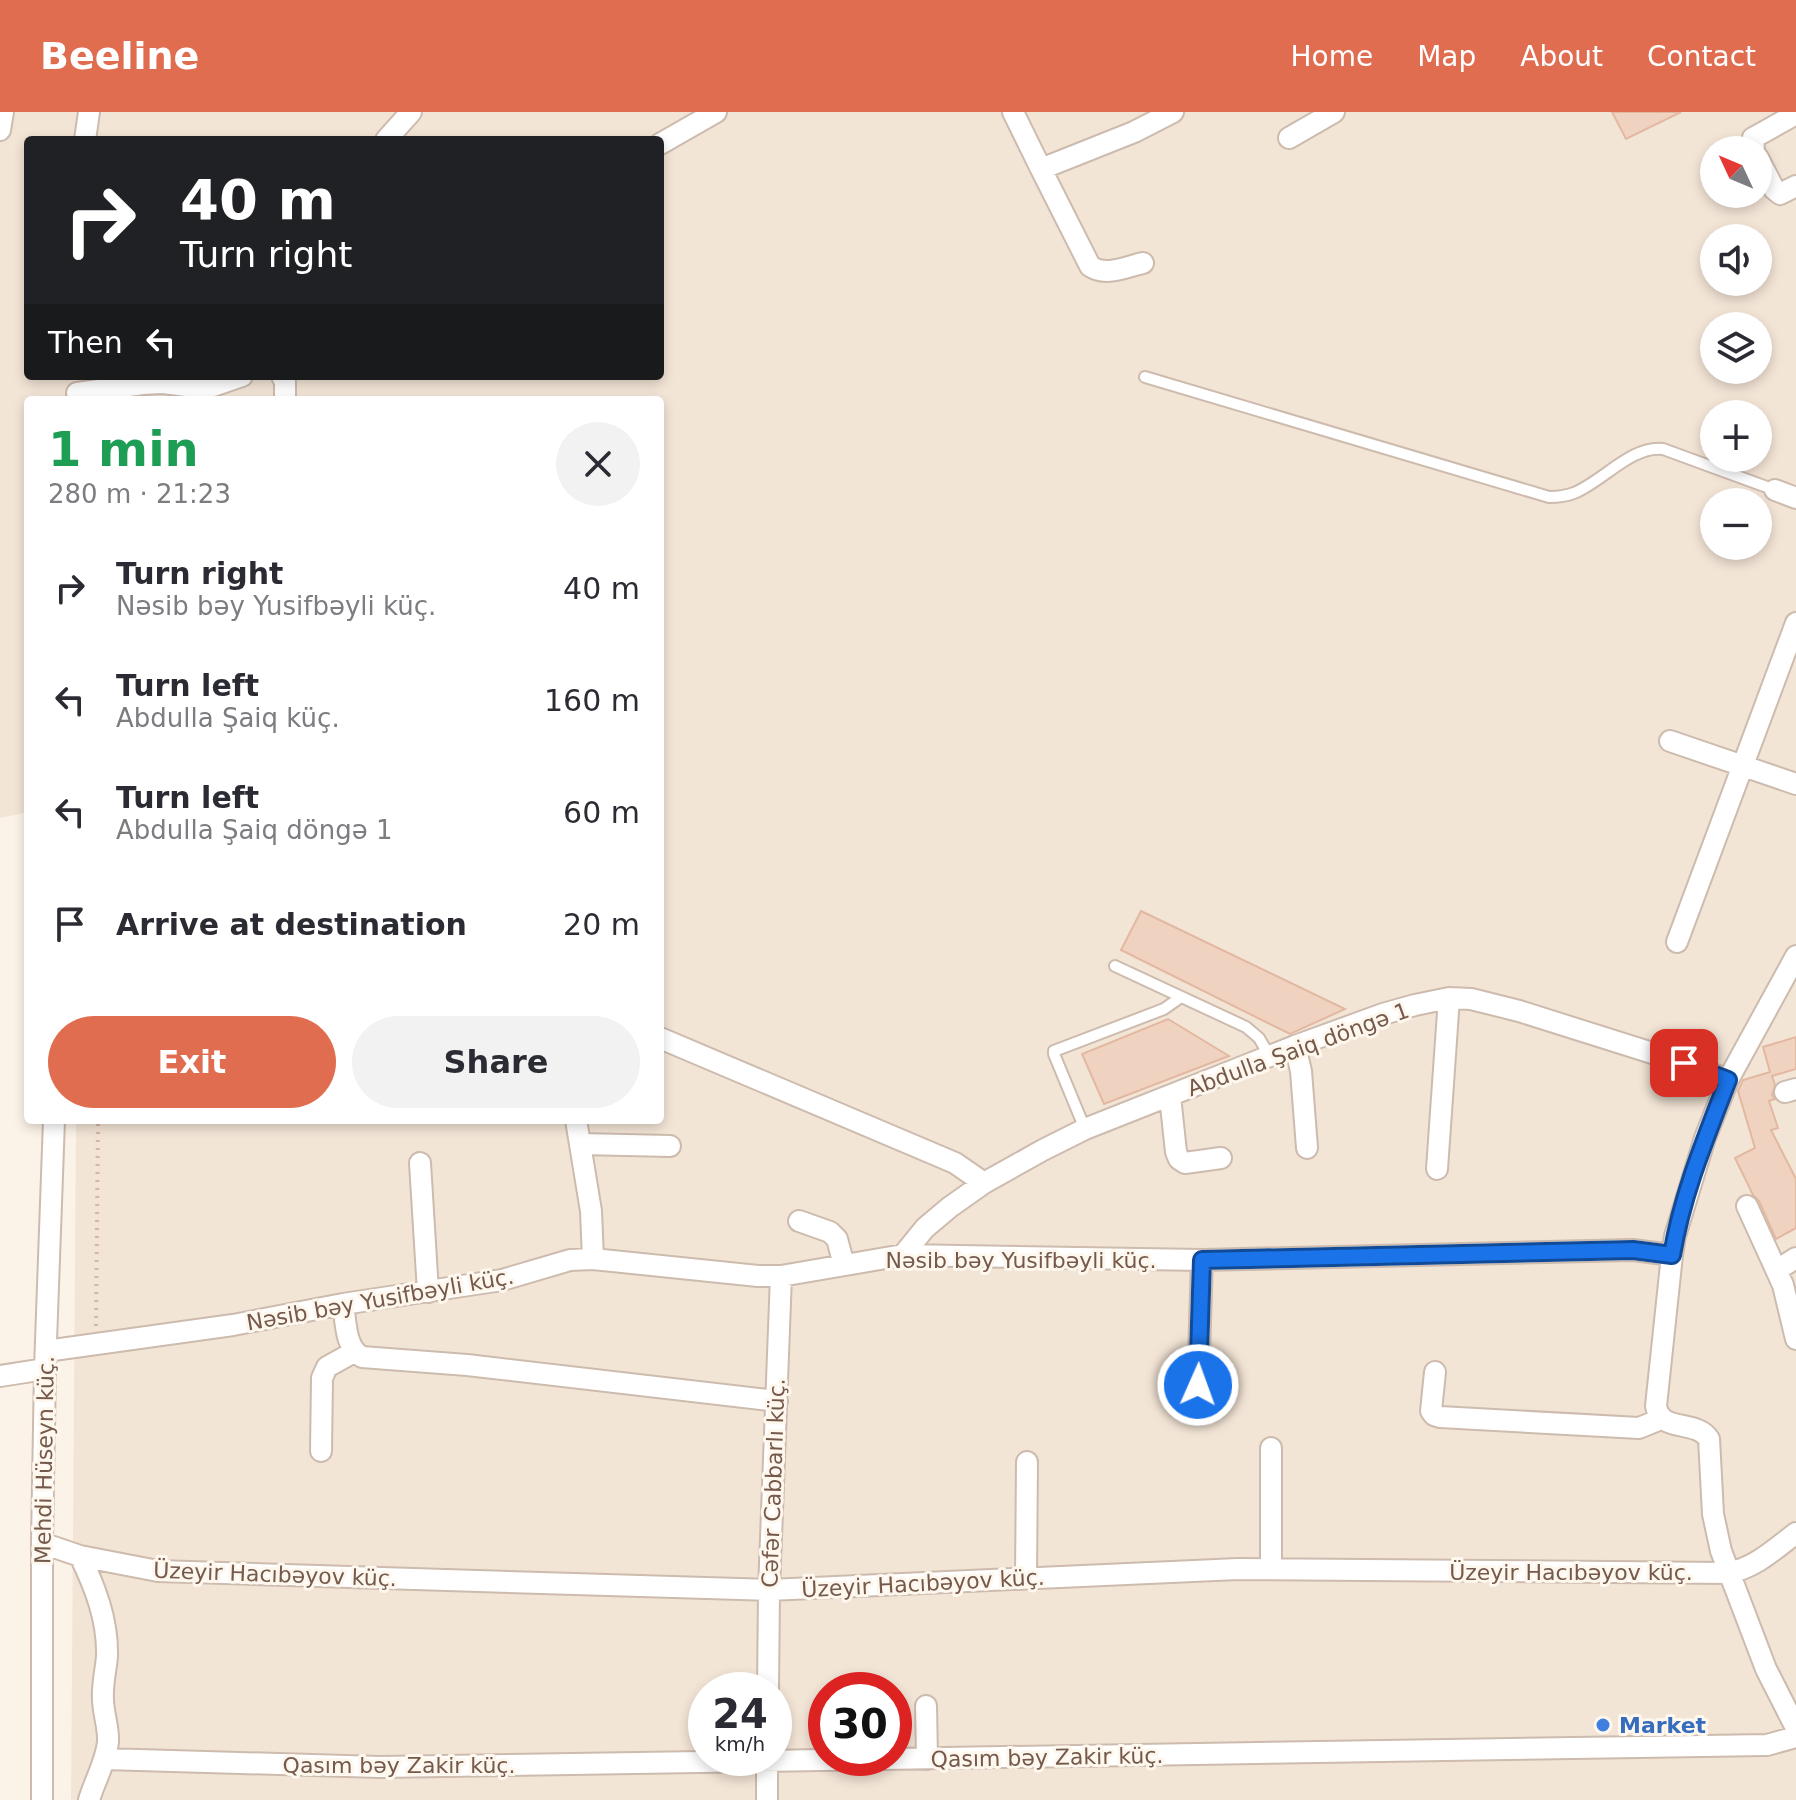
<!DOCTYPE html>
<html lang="en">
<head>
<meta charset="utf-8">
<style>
  :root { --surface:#fff; --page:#f2f2f3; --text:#2b2b33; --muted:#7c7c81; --accent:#e16d51 }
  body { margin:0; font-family:"DejaVu Sans",sans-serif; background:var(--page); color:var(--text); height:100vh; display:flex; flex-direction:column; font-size:30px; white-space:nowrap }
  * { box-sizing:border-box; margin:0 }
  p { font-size:26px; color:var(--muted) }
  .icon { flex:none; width:44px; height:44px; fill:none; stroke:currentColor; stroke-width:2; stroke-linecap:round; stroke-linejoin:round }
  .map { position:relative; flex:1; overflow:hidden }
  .panel { position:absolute; left:24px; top:284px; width:640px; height:728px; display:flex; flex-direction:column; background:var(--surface); border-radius:8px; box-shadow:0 4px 12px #0003 }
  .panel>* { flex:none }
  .banner { position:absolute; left:24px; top:24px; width:640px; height:244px; border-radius:8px; box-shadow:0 4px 12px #0003; background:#202124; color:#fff; overflow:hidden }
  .needle { width:52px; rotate:314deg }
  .tools { position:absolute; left:1700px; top:24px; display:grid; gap:16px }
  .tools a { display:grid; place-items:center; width:72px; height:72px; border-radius:50%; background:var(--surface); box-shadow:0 4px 12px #0003; font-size:40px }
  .speed { position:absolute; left:688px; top:1560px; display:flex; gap:16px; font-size:40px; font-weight:700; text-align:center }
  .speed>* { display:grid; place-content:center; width:104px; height:104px; border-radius:50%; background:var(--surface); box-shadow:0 4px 12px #0003; line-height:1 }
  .speed small { font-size:20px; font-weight:400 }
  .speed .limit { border:12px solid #d22; background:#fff; color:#111 }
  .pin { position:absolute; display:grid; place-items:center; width:68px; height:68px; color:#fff; margin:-34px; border-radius:16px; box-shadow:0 4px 12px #0006 }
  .me { position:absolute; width:88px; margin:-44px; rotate:2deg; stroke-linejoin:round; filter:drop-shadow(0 0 6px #0008) }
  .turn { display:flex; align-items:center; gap:28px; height:168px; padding:0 24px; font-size:36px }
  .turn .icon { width:104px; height:104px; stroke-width:2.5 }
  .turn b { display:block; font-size:56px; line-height:68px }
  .then { display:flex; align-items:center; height:76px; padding:0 24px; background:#0003; gap:16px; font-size:30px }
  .round { display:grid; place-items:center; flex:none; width:84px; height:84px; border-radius:42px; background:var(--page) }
  .headline { display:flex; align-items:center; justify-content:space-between; height:136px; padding:0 24px }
  h1 { font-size:48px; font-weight:600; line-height:60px; color:#1e9e55 }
  .action { display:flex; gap:16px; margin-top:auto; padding:16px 24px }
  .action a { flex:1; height:92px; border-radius:48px; background:var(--accent); color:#fff; font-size:32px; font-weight:600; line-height:92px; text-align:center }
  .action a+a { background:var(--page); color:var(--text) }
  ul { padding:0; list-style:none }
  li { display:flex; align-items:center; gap:24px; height:112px; padding:0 24px }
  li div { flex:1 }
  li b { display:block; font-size:30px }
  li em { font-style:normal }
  header { display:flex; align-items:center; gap:48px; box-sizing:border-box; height:112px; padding:0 40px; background:var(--accent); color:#fff }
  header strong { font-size:38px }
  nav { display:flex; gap:44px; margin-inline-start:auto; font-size:28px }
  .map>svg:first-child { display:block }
  .residential { fill:#f3e5d6; fill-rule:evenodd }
  .building { fill:#f0d2c0; stroke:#e2b8a1; stroke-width:2 }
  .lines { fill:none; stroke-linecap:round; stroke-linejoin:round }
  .lane-casing { stroke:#cdbbae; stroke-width:14 }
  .street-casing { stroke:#cdbbae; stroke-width:24 }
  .path { stroke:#d6b5a3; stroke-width:4; stroke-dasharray:2 6; stroke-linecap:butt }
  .lane { stroke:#fff; stroke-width:10 }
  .street { stroke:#fff; stroke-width:20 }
  .route-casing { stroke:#114b97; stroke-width:20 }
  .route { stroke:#1a73e8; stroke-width:14 }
  .shop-dot { fill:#3f7fe0; stroke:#fef7ee; stroke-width:3 }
  .labels { text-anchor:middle; stroke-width:6; stroke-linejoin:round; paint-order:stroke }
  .street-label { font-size:22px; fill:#755a4c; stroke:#fef7ee }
  .shop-label { font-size:22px; font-weight:bold; fill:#366cbe; stroke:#fef7ee; text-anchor:start }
</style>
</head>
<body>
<header>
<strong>Beeline</strong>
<nav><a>Home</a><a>Map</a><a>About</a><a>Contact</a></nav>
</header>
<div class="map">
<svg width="1796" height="1688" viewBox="0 0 1796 1688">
  <rect width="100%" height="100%" fill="#fcf3e8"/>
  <path class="residential" d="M0 0H1796V1688H71L76 1008H660V288H28V700L0 706ZM28 28H660V264H28ZM1714 38H1758V82H1714ZM1714 126H1758V170H1714ZM1714 214H1758V258H1714ZM1714 302H1758V346H1714ZM1714 390H1758V434H1714ZM706 1578H774V1646H706ZM826 1578H894V1646H826Z"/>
  <path class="building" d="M1612 0H1681L1626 27Z
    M1141 799 1345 897 1290 922 1121 838Z
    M1168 907 1229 944 1104 992 1082 942Z
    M1796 925V957L1772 964 1775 973 1772 983 1775 987 1769 989 1778 1016 1771 1018 1796 1067V1116L1776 1127 1759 1089 1753 1083 1735 1046 1755 1036 1738 979 1743 968 1770 960 1763 935Z"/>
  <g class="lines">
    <g class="lane-casing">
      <path id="lane" d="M1145 265 1549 385C1558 385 1566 384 1574 381 1602 370 1632 333 1663 337L1775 378
        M1115 854 1246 915 1259 926 1270 945
        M1085 1017 1054 942V939L1164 897 1181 885"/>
    </g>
    <g class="street-casing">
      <path id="street" d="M1013 0 1041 57 1134 20 1173 0
        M0 18 3 0
        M1289 26 1334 0
        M85 28 89 0
        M386 28 411 0
        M660 32 716 0
        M1754 38 1753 26 1796 2
        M1758 46 1774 77 1780 82 1796 74
        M1041 57 1090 154C1106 165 1125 155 1143 151
        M282 264 285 270V288
        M77 281 143 272 163 271 195 275 213 274 242 264
        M1775 378 1796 386
        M1670 629 1796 672
        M1677 830 1796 511
        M1796 844 1728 968 1705 1026 1675 1124 1672 1143 1656 1294C1660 1321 1696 1307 1709 1327L1713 1402 1721 1439 1766 1557 1796 1616
        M660 926 955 1051 984 1071
        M1295 934 1301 959 1307 1036
        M1785 980 1796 977
        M1170 984 1176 1040 1179 1047 1185 1051 1221 1046
        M576 1008 591 1099 593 1147
        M581 1032 670 1034
        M420 1051 428 1180
        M1437 1057 1449 886
        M1747 1094 1783 1173 1796 1227
        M799 1109 830 1120 837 1127 844 1153
        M903 1143 925 1116 950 1095 984 1071 1043 1038 1085 1017 1295 934 1383 902 1415 893 1449 886 1471 887 1519 899 1684 951 1728 968
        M1777 1158 1796 1146
        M343 1192C346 1210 345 1236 362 1245L467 1253 777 1289
        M46 1239 233 1213 343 1192 502 1168 570 1148 593 1147 758 1164H781L903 1143 1202 1148 1633 1138 1672 1143
        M1435 1260 1431 1299 1434 1303 1440 1305 1639 1316 1661 1307
        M0 1264 45 1257
        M1198 1273 1202 1148
        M321 1339 322 1266 327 1255 354 1240
        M42 1431 80 1444 158 1459 769 1478 1238 1457 1728 1461C1755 1456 1775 1437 1796 1421
        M80 1444C95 1475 108 1508 107 1544 106 1558 102 1572 103 1587 103 1601 109 1616 108 1630 106 1650 95 1668 89 1688
        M1271 1457V1336
        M1026 1466 1027 1350
        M768 1578 769 1478 781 1164
        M926 1594 927 1647
        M105 1647 380 1655 1639 1635 1767 1633 1796 1625
        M42 1688V1431L45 1257 54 1008
        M767 1688V1646"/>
    </g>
    <path class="path" d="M96 1214 98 1008"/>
    <use href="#lane" class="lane"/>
    <use href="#street" class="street"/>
  </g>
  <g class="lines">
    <g class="route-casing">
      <path id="route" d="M1198 1273 1202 1148 1633 1138 1672 1143C1682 1083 1706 1025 1728 968L1684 951"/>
    </g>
    <use href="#route" class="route"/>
  </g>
  <circle class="shop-dot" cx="1603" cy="1613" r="8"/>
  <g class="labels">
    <g class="street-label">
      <text transform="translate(1298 937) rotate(-20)" y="8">Abdulla Şaiq döngə 1</text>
      <text x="1021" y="1156">Nəsib bəy Yusifbəyli küç.</text>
      <text transform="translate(380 1187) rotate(-10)" y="8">Nəsib bəy Yusifbəyli küç.</text>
      <text transform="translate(44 1348) rotate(-89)" y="8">Mehdi Hüseyn küç.</text>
      <text transform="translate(773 1371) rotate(-88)" y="8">Cəfər Cabbarlı küç.</text>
      <text x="1571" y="1468">Üzeyir Hacıbəyov küç.</text>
      <text transform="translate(275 1462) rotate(2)" y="8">Üzeyir Hacıbəyov küç.</text>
      <text transform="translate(923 1471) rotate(-3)" y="8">Üzeyir Hacıbəyov küç.</text>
      <text transform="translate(1047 1645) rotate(-1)" y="8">Qasım bəy Zakir küç.</text>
      <text x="399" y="1661">Qasım bəy Zakir küç.</text>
    </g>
    <g class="shop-label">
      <text x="1619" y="1621">Market</text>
    </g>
  </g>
</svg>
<div class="tools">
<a><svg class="needle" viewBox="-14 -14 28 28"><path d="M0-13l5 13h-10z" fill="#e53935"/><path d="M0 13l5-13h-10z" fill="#7c7c81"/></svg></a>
<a><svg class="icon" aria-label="sound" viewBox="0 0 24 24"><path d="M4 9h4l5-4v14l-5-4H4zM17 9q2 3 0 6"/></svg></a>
<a><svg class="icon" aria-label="layers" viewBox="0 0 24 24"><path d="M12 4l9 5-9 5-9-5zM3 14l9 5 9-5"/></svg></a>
<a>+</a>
<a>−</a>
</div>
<div class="speed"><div>24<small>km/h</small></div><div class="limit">30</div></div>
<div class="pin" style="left:1684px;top:951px;background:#d93025"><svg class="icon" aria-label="arrive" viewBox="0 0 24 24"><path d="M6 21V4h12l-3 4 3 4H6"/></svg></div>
<svg class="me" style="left:1198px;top:1273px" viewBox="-20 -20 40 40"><circle r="17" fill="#1a73e8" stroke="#fff" stroke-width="3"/><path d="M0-11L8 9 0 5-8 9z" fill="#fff"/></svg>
<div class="banner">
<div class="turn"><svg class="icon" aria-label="right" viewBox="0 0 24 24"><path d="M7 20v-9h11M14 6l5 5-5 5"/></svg><div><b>40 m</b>Turn right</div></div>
<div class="then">Then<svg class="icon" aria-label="left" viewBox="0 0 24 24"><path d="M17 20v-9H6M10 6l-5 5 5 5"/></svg></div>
</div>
<section class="panel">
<div class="headline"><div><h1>1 min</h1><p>280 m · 21:23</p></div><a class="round"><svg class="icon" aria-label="close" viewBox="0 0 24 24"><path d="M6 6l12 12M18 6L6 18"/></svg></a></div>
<ul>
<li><svg class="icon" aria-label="right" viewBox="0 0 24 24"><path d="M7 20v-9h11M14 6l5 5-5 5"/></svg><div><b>Turn right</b><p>Nəsib bəy Yusifbəyli küç.</p></div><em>40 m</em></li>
<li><svg class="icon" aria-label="left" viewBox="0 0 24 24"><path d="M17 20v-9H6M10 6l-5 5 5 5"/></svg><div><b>Turn left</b><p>Abdulla Şaiq küç.</p></div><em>160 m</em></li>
<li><svg class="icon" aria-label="left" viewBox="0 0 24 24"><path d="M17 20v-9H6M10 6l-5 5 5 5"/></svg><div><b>Turn left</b><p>Abdulla Şaiq döngə 1</p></div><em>60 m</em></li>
<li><svg class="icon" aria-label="arrive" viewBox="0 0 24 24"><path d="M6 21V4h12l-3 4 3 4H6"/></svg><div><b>Arrive at destination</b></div><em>20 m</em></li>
</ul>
<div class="action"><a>Exit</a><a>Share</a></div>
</section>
</div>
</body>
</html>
